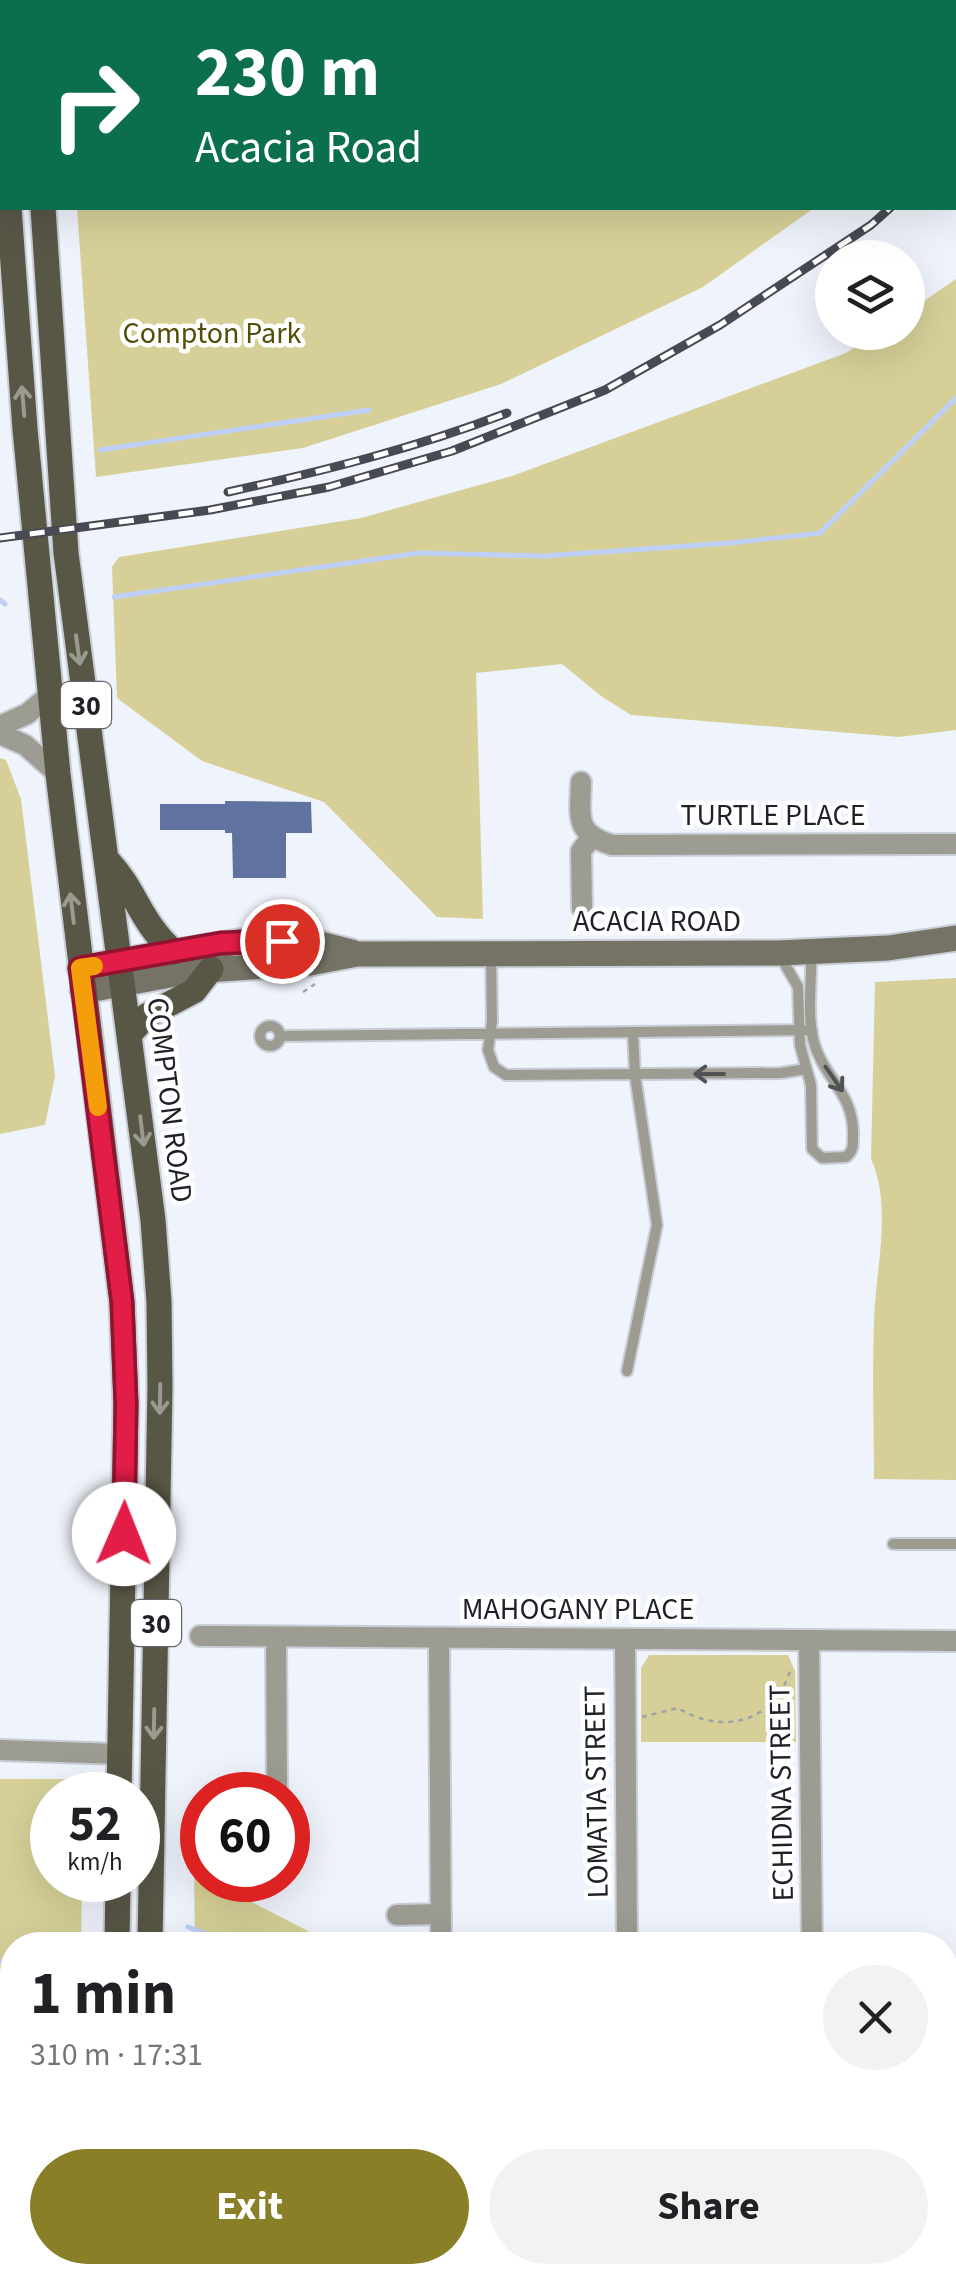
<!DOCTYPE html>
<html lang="en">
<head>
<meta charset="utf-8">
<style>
  :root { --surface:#fff; --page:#f2f2f2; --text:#202124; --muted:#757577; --accent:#897f26 }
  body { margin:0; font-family:"Source Sans 3",sans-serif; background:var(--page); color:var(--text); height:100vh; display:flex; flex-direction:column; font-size:38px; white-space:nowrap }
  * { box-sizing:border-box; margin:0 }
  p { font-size:32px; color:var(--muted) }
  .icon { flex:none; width:55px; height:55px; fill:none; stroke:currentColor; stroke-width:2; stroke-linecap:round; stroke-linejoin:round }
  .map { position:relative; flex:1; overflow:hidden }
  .panel { position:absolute; left:0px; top:1932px; width:958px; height:352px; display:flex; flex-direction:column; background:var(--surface); border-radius:40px 40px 0 0; box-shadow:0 10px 40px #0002 }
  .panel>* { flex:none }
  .guide { position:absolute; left:0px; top:0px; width:958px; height:210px; box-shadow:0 10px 40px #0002; background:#0b6e4f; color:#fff; overflow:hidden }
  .tools { position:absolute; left:815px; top:240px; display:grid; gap:20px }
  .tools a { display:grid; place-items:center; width:110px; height:110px; border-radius:50%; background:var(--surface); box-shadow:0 10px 40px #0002; font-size:50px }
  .speed { position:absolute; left:30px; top:1772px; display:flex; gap:20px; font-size:50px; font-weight:700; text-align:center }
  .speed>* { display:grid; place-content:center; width:130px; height:130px; border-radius:50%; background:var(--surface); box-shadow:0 10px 40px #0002; line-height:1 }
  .speed small { font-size:25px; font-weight:400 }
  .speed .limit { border:15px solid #d22; background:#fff; color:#111 }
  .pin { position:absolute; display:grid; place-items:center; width:85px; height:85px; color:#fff; margin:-42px; border:5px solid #fff; border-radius:50%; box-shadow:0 2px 10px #0007 }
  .me { position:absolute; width:110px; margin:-55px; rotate:1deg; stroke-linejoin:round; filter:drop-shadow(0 0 8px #0008) }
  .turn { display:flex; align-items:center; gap:35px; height:210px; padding:0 30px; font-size:45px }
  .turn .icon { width:130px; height:130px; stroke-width:2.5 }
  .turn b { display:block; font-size:70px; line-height:85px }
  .round { display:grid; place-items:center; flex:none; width:105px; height:105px; border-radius:52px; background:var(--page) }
  .headline { display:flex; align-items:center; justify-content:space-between; height:170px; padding:0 30px }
  h1 { font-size:60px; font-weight:700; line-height:75px }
  .primary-button { display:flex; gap:20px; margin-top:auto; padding:20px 30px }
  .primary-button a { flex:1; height:115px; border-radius:60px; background:var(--accent); color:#fff; font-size:40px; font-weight:700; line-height:115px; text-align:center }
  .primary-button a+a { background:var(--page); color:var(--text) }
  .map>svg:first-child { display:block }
  .green { fill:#d6d098 }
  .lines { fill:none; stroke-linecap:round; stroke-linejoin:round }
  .stream { stroke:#becff8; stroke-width:5 }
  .building { fill:#6072a0 }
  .lane-casing { stroke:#c9cdd5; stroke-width:14 }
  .street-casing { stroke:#c9cdd5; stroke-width:24 }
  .secondary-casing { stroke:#c9cdd5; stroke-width:29 }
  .primary-casing { stroke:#c9cdd5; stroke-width:29 }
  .path { stroke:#9ea2a9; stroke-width:2.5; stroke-dasharray:5 5; stroke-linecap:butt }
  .lane { stroke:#9d9c93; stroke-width:10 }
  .street { stroke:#9d9c93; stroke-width:20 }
  .secondary { stroke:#747365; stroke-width:25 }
  .primary { stroke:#585645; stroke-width:25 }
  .rail-casing { stroke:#474a52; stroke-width:9 }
  .rail { stroke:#fff; stroke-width:5; stroke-dasharray:15; stroke-linecap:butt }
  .oneway { stroke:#9b9a8f }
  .oneway2 { stroke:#515253 }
  .route-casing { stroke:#92132f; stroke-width:25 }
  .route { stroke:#e11d48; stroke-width:18 }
  .slow { stroke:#f59e0b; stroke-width:18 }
  .labels { text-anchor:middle; stroke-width:9; stroke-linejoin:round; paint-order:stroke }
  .shield { fill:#fff; stroke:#626468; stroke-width:2.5 }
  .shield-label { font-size:28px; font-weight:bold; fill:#1e2128 }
  .park-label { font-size:30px; fill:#554e08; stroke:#fff }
  .street-label { font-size:30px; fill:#1e2128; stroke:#fff }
</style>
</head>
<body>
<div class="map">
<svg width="956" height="2283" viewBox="0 0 956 2283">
  <rect width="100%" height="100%" fill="#eff3fb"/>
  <path class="green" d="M63 0H956V86L955 2Z
    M77 208H814L703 287 501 384 303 448 96 477Z
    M956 279V730L899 737 631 715 601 696 562 664 476 673 483 919 437 917 324 802 202 761 117 698 112 567 119 557 361 518 512 476 846 353 877 333 908 332V312Z
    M0 758 6 760 21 799 55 1076 45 1125 0 1134Z
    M956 978V1480L874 1479C874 1427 872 1374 874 1322 875 1270 893 1208 871 1159L875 982Z
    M649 1655H788L795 1671 796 1742H641V1668Z
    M0 1779H83V1795H52V1880H82L81 1945H12V2272L75 2273V2283H0Z
    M194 1872 202 1880H209L310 1932 320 1945H195Z
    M945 2080H956V2283H189V2272H945Z"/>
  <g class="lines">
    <path class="stream" d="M100 450 369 410
      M114 597 419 553 544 556 730 543 820 533 956 398
      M0 600 5 604
      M188 1927 209 1935 220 1945
      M0 1962 12 1961
      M302 2283 303 2272"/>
  </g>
  <path class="building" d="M225 801 311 802 312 833H286V878H233L232 833H225V830H160V804H225Z"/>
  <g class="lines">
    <g class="lane-casing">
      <path id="lane" d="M491 954 492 1021 488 1050 494 1067 506 1075 781 1073 806 1069
        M779 954 798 987 800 1045 811 1085 812 1149 822 1158 846 1157C853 1151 853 1147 853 1137 855 1092 822 1078 813 1039 807 1012 812 981 811 953
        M260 1036a10 10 0 1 1 20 0a10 10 0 1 1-20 0Z
        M281 1036 812 1030
        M627 1371 657 1225 635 1075 633 1033
        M893 1544H956"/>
    </g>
    <g class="street-casing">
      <path id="street" d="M0 726 27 714 50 695
        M0 734 25 745 58 774
        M581 782C580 817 574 833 612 845L956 844
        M582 908 581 851 591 838
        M200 1636 956 1641
        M276 1637 277 1795
        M439 1638 441 1945
        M625 1639 627 1945
        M809 1640 812 1945
        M0 1750 120 1754
        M397 1915 441 1914
        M945 1981H956"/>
    </g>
    <g class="secondary-casing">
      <path id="secondary" d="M80 968 238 942 309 941 352 952
        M83 991 192 971 310 963 357 954 779 953 888 948 956 938"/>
    </g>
    <g class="primary-casing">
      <path id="primary" d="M2 0V16
        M34 0V2
        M9 208 25 429 58 774 122 1302 126 1404 119 1795
        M43 208 66 553 153 1220 159 1302 160 1387 150 1945
        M109 862C136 891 140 922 174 952
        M129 1035 146 1016 194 991 211 969
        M117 1945 118 1880
        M110 2283 111 2272
        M144 2283V2272"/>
    </g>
    <path class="path" d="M303 992 315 984
      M642 1717 678 1708C722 1735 774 1723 790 1671
      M0 2145 12 2142
      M29 2283 30 2272"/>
    <use href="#lane" class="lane"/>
    <use href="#street" class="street"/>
    <use href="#secondary" class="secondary"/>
    <use href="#primary" class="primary"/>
    <g class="rail-casing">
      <path id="rail" d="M955 131 956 130
        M955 149 956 148
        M228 492C323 471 416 448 507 413
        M0 538 210 510 329 487 452 451 605 390 720 325 871 225 890 208"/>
    </g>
    <use href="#rail" class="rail"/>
  </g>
  <defs><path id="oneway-shaft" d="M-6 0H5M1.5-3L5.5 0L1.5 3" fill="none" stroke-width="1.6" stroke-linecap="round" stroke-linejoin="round" transform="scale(2.5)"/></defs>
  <g class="oneway">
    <use href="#oneway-shaft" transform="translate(23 401) rotate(-95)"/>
    <use href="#oneway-shaft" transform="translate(78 650) rotate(82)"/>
    <use href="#oneway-shaft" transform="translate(72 908) rotate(-97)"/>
    <use href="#oneway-shaft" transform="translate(142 1131) rotate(83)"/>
    <use href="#oneway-shaft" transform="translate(160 1399) rotate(91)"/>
    <use href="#oneway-shaft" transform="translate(154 1724) rotate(91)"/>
  </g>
  <g class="oneway2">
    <use href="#oneway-shaft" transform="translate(709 1074) rotate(180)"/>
    <use href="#oneway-shaft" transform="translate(834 1079) rotate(55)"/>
  </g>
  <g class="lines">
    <g class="route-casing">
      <path id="route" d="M124 1534 126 1404 122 1302 80 968 221 943 282 941"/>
    </g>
    <use href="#route" class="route"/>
    <path class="slow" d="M94 966 80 968 98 1107"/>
  </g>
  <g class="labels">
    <g class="shield">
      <rect x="61" y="682" width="50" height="46" rx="8"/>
      <rect x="131" y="1600" width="50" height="46" rx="8"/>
    </g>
    <g class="shield-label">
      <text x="86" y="715">30</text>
      <text x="156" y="1633">30</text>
    </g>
    <g class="park-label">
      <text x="212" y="343">Compton Park</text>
    </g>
    <g class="street-label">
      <text x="773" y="825">TURTLE PLACE</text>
      <text x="657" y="931">ACACIA ROAD</text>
      <text transform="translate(170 1100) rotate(83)" y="10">COMPTON ROAD</text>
      <text x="578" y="1619">MAHOGANY PLACE</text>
      <text transform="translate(596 1792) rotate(-91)" y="10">LOMATIA STREET</text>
      <text transform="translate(781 1793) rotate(-91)" y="10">ECHIDNA STREET</text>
    </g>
  </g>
</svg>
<div class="tools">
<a><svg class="icon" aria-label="layers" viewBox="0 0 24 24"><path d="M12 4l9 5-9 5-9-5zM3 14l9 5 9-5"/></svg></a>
</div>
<div class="speed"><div>52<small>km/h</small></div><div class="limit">60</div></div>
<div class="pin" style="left:282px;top:941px;background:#d93025"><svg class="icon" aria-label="arrive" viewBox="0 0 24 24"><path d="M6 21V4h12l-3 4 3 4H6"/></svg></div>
<svg class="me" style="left:124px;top:1534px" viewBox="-20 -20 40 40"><circle r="19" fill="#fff"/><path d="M0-13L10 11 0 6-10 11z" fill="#e11d48"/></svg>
<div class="guide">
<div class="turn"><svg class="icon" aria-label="right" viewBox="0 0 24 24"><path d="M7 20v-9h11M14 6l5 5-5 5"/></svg><div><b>230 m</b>Acacia Road</div></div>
</div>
<section class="panel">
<div class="headline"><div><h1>1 min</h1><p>310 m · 17:31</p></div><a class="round"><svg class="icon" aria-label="close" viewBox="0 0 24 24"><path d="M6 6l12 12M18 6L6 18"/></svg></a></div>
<div class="primary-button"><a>Exit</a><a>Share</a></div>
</section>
</div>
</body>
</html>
